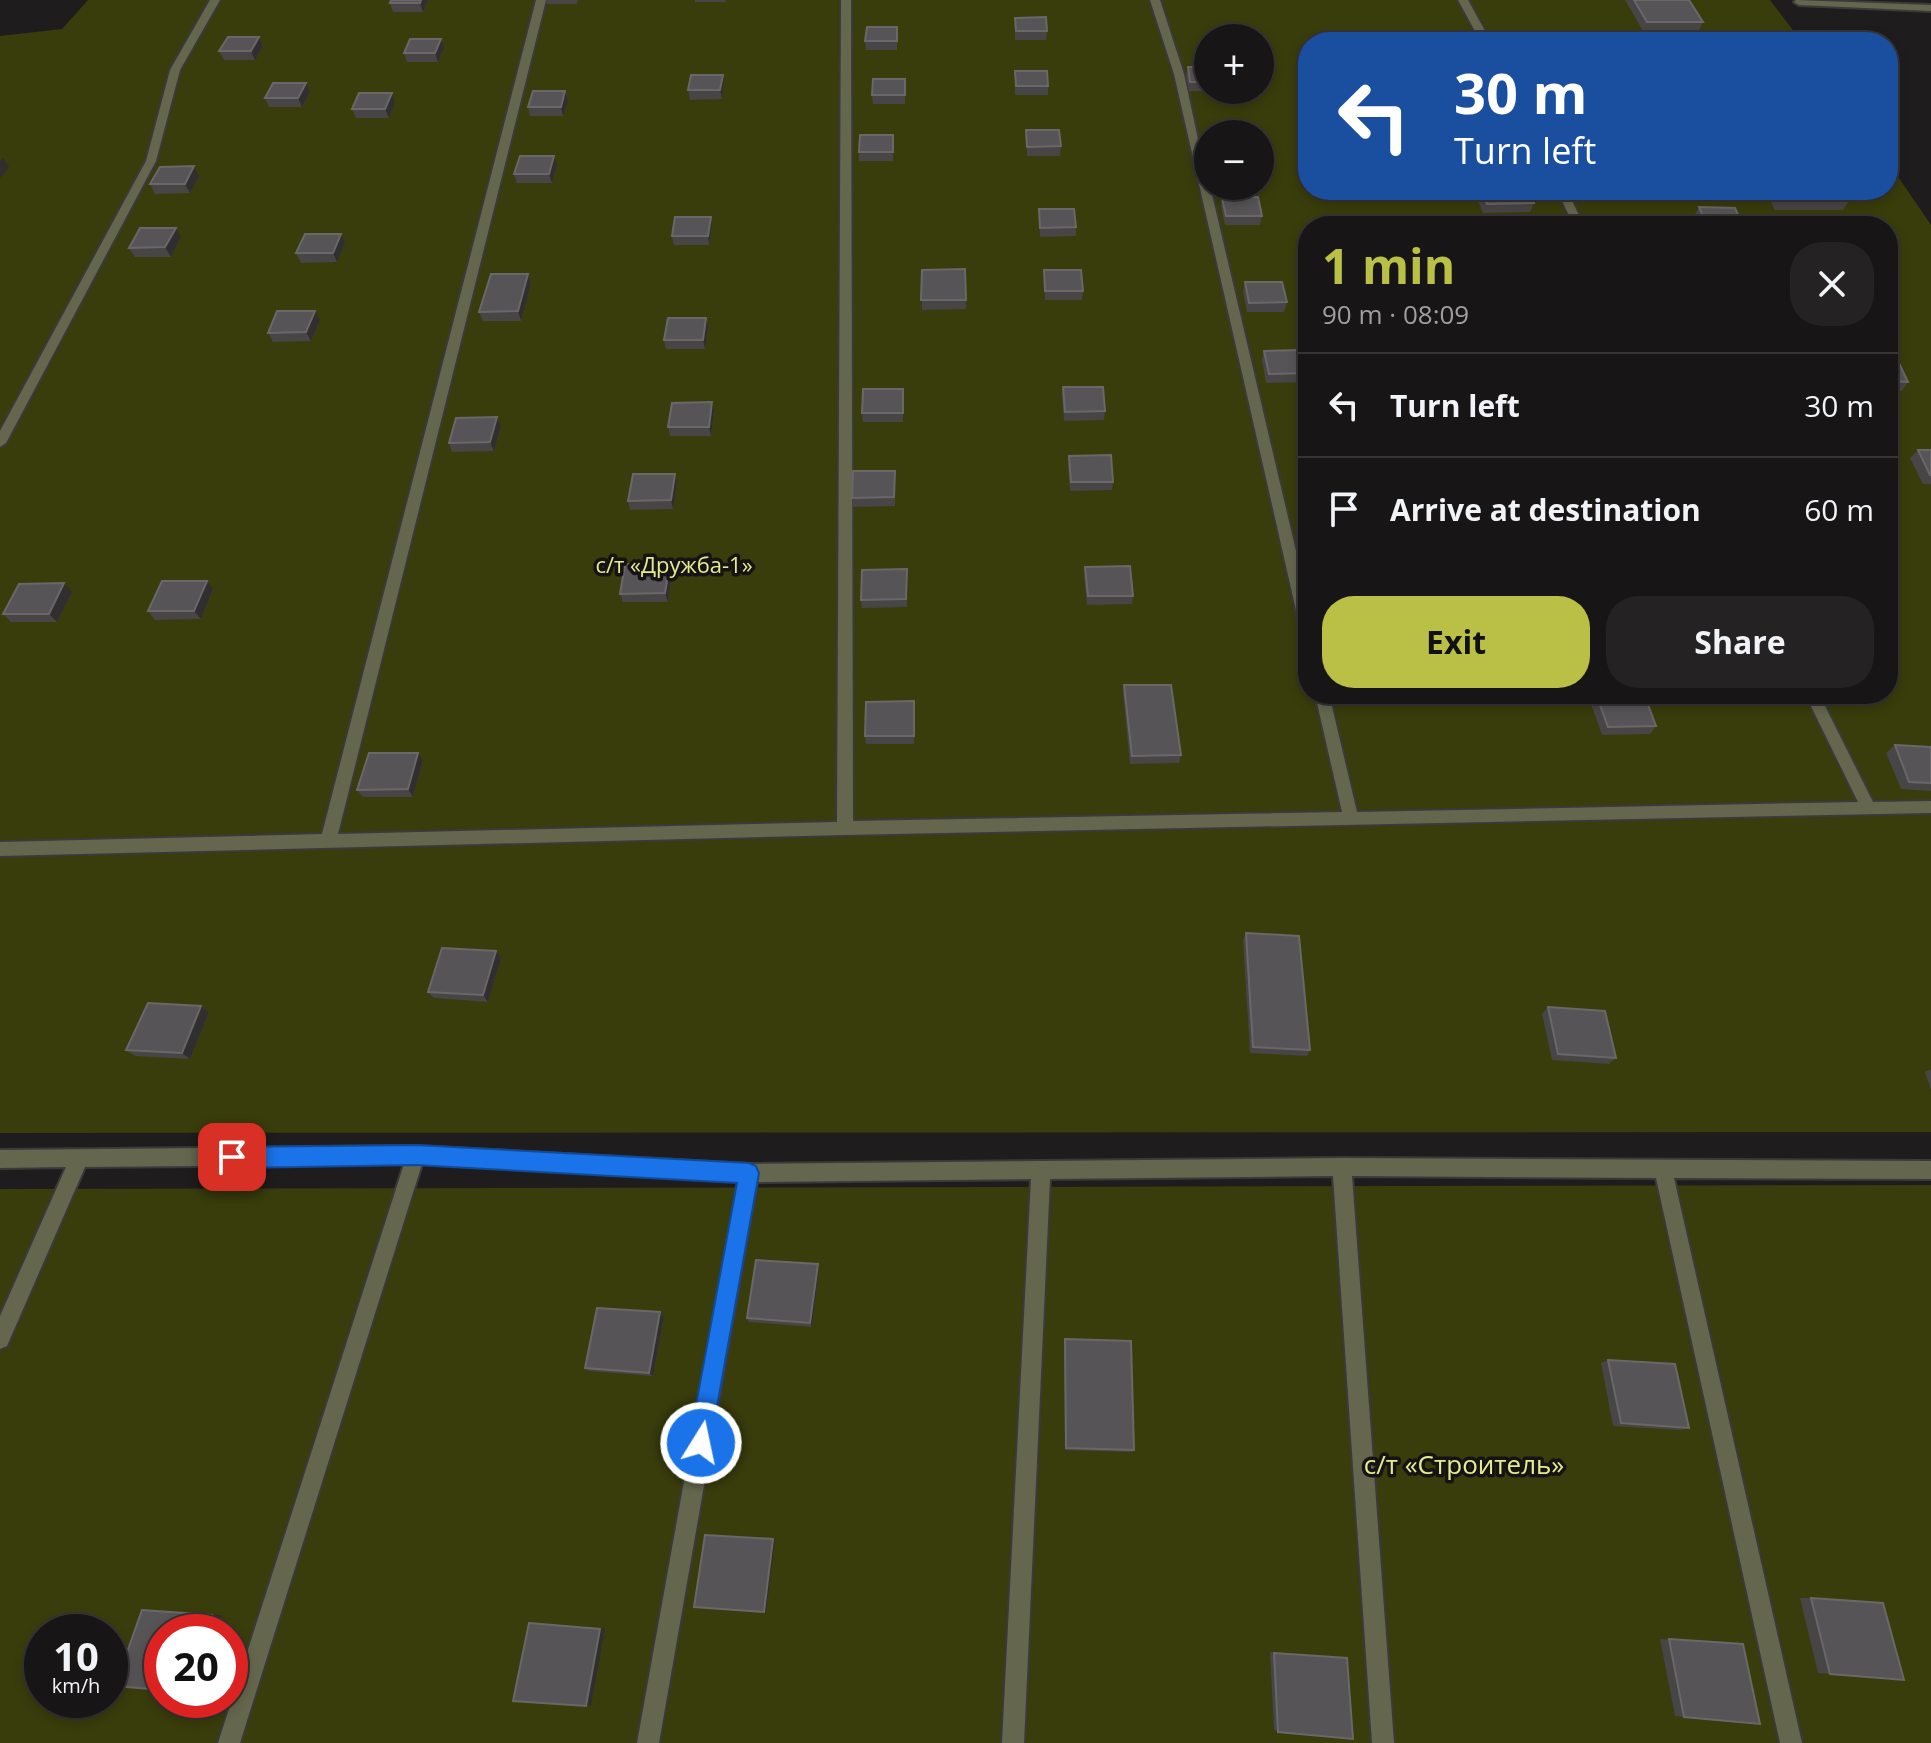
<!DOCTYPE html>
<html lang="en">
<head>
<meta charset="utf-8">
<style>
  :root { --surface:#171516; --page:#242223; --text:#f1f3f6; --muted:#9e9fa1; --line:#363435; --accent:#bac045 }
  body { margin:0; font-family:"Open Sans",sans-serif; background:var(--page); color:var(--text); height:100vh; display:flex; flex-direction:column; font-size:30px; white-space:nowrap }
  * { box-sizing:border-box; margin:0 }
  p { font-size:26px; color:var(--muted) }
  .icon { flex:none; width:44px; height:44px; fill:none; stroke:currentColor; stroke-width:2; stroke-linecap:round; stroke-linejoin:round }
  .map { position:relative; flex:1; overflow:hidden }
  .details { position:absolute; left:1298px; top:216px; width:600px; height:488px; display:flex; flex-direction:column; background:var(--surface); border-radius:32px; box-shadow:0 4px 12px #0003,0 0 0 2px var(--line) }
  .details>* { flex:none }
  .banner { position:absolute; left:1298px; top:32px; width:600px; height:168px; border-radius:32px; box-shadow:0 4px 12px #0003,0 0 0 2px var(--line); background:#1a4fa0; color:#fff; overflow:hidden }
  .buttons { position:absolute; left:1194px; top:24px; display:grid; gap:16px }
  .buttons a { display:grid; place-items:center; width:80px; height:80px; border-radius:50%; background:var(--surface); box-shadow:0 4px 12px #0003,0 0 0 2px var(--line); font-size:40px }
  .speed { position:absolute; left:24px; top:1614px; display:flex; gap:16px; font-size:40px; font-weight:700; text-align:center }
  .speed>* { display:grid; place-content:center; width:104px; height:104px; border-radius:50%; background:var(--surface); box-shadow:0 4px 12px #0003,0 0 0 2px var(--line); line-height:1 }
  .speed small { font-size:20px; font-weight:400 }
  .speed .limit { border:12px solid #d22; background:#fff; color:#111 }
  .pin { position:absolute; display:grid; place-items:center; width:68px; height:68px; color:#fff; margin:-34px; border-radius:16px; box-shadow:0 4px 12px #0006 }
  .me { position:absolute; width:88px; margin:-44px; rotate:10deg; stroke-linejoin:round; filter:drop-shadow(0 0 6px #0008) }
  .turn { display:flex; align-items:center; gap:28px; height:168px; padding:0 24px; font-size:36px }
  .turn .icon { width:104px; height:104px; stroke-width:2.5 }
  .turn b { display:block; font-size:56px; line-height:68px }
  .round { display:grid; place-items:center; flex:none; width:84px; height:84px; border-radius:32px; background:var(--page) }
  .overview { display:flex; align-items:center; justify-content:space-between; height:136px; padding:0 24px }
  h1 { font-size:48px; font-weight:700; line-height:60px; color:var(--accent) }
  .button { display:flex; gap:16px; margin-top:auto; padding:16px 24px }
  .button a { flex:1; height:92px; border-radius:32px; background:var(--accent); color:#111; font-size:32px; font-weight:700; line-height:92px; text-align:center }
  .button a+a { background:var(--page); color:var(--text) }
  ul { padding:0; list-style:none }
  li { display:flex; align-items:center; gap:24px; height:104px; padding:0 24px; border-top:2px solid var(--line) }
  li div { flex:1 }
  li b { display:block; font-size:30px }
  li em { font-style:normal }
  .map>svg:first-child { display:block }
  .green { fill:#393c0b; fill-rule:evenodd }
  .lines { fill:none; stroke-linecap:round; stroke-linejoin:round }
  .service-casing { stroke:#3c393b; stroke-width:4 }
  .service { fill:#64664d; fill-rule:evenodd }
  .wall { fill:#484546 }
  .shaded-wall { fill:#312e30 }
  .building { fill:#565456; stroke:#6a6769; stroke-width:2 }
  .route { fill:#1a73e8; stroke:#114b97; stroke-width:2 }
  .labels { text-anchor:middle; stroke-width:7; stroke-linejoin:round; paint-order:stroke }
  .park-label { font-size:22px; fill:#e5eb8f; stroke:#161315 }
  .near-park-label { font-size:26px; fill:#e5eb8f; stroke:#161315 }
</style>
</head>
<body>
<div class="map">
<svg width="1931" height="1743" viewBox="0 0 1931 1743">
  <rect width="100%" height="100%" fill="#1f1c1e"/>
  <path class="green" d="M88 0H1770L1802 42H1308V190H1888V162L1931 225V1132L0 1133V36L62 29ZM1208 38H1260V90H1208ZM1208 134H1260V186H1208ZM1308 226H1888V694H1308Z
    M1931 1185V1743H0V1189ZM42 1632H110V1700H42ZM162 1632H230V1700H162Z"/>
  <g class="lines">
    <g class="service-casing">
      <path id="service" d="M210 0H220L180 70 156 161 6 443 0 447V431L146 161 170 70Z
        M536 0H546L338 834 837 822 841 0H851L853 821 1342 812 1315 694H1329L1357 812 1858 802 1805 694H1819L1873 802 1931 801V813L845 835 0 856V842L322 834Z
        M1150 0H1160L1184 74 1208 186H1210L1308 602V637L1301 632 1174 74Z
        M1458 0H1468L1491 42H1481Z
        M1796 0 1931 5V11L1799 5 1794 2Z
        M1557 190H1567L1584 226H1574Z
        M416 1146 749 1164 1342 1158 1931 1161V1179L1674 1178 1802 1743H1780L1656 1178 1352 1176 1394 1743H1372L1333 1176 1050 1179 1024 1743H1002L1031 1179 757 1182 659 1743H637L738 1181 422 1164 240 1743H218L404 1164 85 1167 7 1346 0 1349V1316L66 1167 0 1168V1150Z"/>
    </g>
    <use href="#service" class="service"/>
  </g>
  <path class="wall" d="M391 0H428L423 12H393L390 3Z
    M546 0H578L577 4H547Z
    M695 0H726L725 2H695Z
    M1625 0H1689L1703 22 1699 31H1643Z
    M1015 18 1047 31 1046 40H1015Z
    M897 27V50H866L865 41Z
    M259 37 263 46 255 60H224L219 51Z
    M444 48 438 62H407L404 53Z
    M1188 67H1208V90L1221 91H1189L1186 76Z
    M1015 71 1048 86V95H1015Z
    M905 79V104H873L872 95Z
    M724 84 722 99 690 100 688 90Z
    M565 91 568 100 563 116H530L528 107Z
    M310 92 302 107H269L265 98Z
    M395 102 389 118H356L352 109Z
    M1026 130 1061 146 1060 156H1027Z
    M1207 131 1208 134V151L1206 140Z
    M893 144V161H859V152Z
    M557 165 552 183H517L514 174Z
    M199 176 190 193 155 194 150 184Z
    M1474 190H1528L1534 203 1530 212 1483 213Z
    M1765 190H1854L1855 192 1843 210H1775Z
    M1222 198 1262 216 1260 225H1225L1221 207Z
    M1699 207 1743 226H1698L1694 216Z
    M1039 209 1076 227V236L1040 237Z
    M712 226 709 245H674L672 236Z
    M181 237 171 257H135L129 248Z
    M345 243 337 262 301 263 296 253Z
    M965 269 966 309 922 310V270Z
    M1044 270 1083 291 1082 300H1045Z
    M528 274 531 283 521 321H483L479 312Z
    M1245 282 1287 302 1284 312H1247L1243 291Z
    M706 318 708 327 705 349H666L664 340Z
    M320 320 311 341 273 342 268 333Z
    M1264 351 1308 373 1306 382 1266 383 1262 360Z
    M1888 359 1908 382 1902 391H1888Z
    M1063 387 1105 411 1104 420 1064 421 1062 397Z
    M903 389V422H863L862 413Z
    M714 411 711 436H670L668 427Z
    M497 417 501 426 494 451 452 452 449 443Z
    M1918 450H1931V484H1923L1910 458Z
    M1069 456 1113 482 1112 490 1070 491 1068 465Z
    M895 471V506L852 507V498Z
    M677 483 673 509 630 510 628 501Z
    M670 564 672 572 668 602H623L620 594Z
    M1085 567 1133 596 1132 604 1087 605 1084 575Z
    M907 578V607L862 608 861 600Z
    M213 589 201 619 155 620 148 611Z
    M72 592 57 622H11L3 614Z
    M1124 685 1181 755 1179 763 1130 764 1123 693Z
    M1595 694H1644L1656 726 1650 734 1602 735 1590 701Z
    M915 709 914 744H866L865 736Z
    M1895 745 1931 747V791L1901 789 1886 753Z
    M423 760 413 797H363L357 790Z
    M1246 933 1310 1050 1307 1056 1250 1053 1243 940Z
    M501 958 488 1002 434 998 428 992Z
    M201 1006 209 1012 190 1059 135 1056 126 1050Z
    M1548 1007 1616 1058 1609 1064 1552 1060 1542 1014Z
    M1931 1069V1090L1925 1072Z
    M818 1264 819 1268 812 1327 749 1322 747 1318Z
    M660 1312 664 1316 653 1376 589 1371 585 1368Z
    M1065 1339 1134 1450 1132 1452 1065 1450 1064 1342Z
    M1608 1360 1689 1428 1680 1430 1613 1426 1601 1363Z
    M1800 1598H1811L1904 1680 1818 1673Z
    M1660 1639 1743 1644 1684 1717 1675 1716Z
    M1270 1652 1347 1658 1278 1732 1274 1730Z"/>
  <path class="shaded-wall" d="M421 0H428L423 12 420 3Z
    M259 37 263 46 255 60 251 51Z
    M441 39 444 48 438 62 435 53Z
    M723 75 724 84 722 99 720 90Z
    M306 83 310 92 302 107 298 98Z
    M565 91 568 100 563 116 561 107Z
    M392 93 395 102 389 118 385 109Z
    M554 156 557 165 552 183 549 174Z
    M3 158 9 167 0 178V161Z
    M194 166 199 176 190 193 185 184Z
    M711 217 712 226 709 245 708 236Z
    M176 228 181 237 171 257 165 247Z
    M341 234 345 243 337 262 333 253Z
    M528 274 531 283 521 321 518 311Z
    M315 311 320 320 311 341 306 332Z
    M706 318 708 327 705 349 703 340Z
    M712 402 714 411 711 436 709 427Z
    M497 417 501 426 494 451 490 442Z
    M675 474 677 483 673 509 671 500Z
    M670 564 672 572 668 602 665 593Z
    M207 581 213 589 201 619 194 611Z
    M64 583 72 592 57 622 49 614Z
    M418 753 423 760 413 797 408 789Z
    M496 951 501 958 488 1002 483 995Z
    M201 1006 209 1012 190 1059 182 1053Z
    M818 1264 819 1268 812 1327 810 1323Z
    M660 1312 664 1316 653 1376 649 1373Z
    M773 1539 775 1540 766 1612H764Z
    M212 1615H222L216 1632H206Z
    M605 1628 591 1705 586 1706 600 1629Z"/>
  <path class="building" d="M391 0H421L420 3H390Z
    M1634 0H1689L1703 22H1647Z
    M1046 17 1047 31H1016L1015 18Z
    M867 27H897V41H865Z
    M228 37H259L251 51H219Z
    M410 39H441L435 53H404Z
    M1188 67H1208V82H1190Z
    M1015 71H1047L1048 86H1016Z
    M691 75H723L720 90H688Z
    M873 79H905V95H872Z
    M273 83H306L298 98H265Z
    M533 91H565L561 107H528Z
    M359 93H392L385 109H352Z
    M1026 130H1059L1061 146 1027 147Z
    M1207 131H1240L1241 134H1208Z
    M860 135H893V152H859Z
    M520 156H554L549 174H514Z
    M194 166 185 184H150L160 167Z
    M1481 190H1528L1534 203 1487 204Z
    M1785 190H1854L1855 192H1786Z
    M1258 197 1262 216H1226L1222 198Z
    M1699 207 1735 208 1743 226H1707Z
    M1039 209H1074L1076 227 1040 228Z
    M675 217H711L708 236H672Z
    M140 228H176L165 247 129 248Z
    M305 234H341L333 253H296Z
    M965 269 966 300H921L922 270Z
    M1044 270H1081L1083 291H1045Z
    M491 274H528L518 311 479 312Z
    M1245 282H1282L1287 302 1249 303Z
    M277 311H315L306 332 268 333Z
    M668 318H706L703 340H664Z
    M1302 350 1308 373 1269 374 1264 351Z
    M1888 359H1897L1908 382 1888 381Z
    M1063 387H1103L1105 411 1065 412Z
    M863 389H903V413H862Z
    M712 402 709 427H668L672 403Z
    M497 417 490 442 449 443 456 418Z
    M1918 450H1931V475H1930Z
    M1111 455 1113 482H1071L1069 456Z
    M853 471H895L894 497 852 498Z
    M633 474H675L671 500 628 501Z
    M625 564H670L665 593 620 594Z
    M1130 566 1133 596H1088L1085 567Z
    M907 569 906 599 861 600 862 570Z
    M162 581H207L194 611H148Z
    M64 583 49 614H3L19 584Z
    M1124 685H1171L1181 755 1132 756Z
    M1596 694H1644L1656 726 1608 727Z
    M914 701V736H865L866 702Z
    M1895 745 1931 747V783L1909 782Z
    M369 753H418L408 789 357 790Z
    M1246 933 1299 936 1310 1050 1253 1047Z
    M442 948 496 951 483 995 428 992Z
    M148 1003 201 1006 182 1053 126 1050Z
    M1548 1007 1605 1011 1616 1058 1558 1054Z
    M756 1260 818 1264 810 1323 747 1318Z
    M597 1308 660 1312 649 1373 585 1368Z
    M1065 1339 1131 1341 1134 1450 1066 1448Z
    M1608 1360 1675 1364 1689 1428 1621 1423Z
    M705 1535 773 1539 764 1612 694 1607Z
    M1811 1598 1883 1603 1904 1680 1830 1674Z
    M142 1610 212 1615 206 1632H162V1690L115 1686Z
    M529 1623 600 1629 586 1706 513 1701Z
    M1669 1639 1743 1644 1760 1724 1684 1717Z
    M1274 1653 1347 1658 1353 1739 1278 1732Z"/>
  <path class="route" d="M416 1145 749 1163 756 1166 759 1173 709 1451 701 1455 693 1451 689 1443 737 1183 416 1165 232 1168 225 1165 222 1157 225 1150 232 1147Z"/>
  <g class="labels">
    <g class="park-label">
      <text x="674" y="573">с/т «Дружба-1»</text>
    </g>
    <g class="near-park-label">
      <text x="1464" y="1474">с/т «Строитель»</text>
    </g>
  </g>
</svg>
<div class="buttons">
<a>+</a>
<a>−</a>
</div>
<div class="speed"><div>10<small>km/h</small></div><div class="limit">20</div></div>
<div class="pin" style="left:232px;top:1157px;background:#d93025"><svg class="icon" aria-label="arrive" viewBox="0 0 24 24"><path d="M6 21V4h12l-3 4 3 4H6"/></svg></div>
<svg class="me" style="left:701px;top:1443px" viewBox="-20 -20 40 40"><circle r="17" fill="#1a73e8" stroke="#fff" stroke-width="3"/><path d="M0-11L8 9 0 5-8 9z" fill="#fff"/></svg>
<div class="banner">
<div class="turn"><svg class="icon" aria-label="left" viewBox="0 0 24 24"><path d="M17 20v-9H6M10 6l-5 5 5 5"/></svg><div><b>30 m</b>Turn left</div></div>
</div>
<section class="details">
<div class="overview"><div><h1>1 min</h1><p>90 m · 08:09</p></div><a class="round"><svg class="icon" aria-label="close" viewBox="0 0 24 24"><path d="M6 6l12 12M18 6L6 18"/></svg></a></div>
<ul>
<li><svg class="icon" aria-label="left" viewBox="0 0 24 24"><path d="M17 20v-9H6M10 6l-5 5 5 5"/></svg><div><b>Turn left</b></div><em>30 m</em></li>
<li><svg class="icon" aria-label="arrive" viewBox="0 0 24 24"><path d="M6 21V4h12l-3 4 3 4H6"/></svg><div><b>Arrive at destination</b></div><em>60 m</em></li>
</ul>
<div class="button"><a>Exit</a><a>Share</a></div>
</section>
</div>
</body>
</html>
